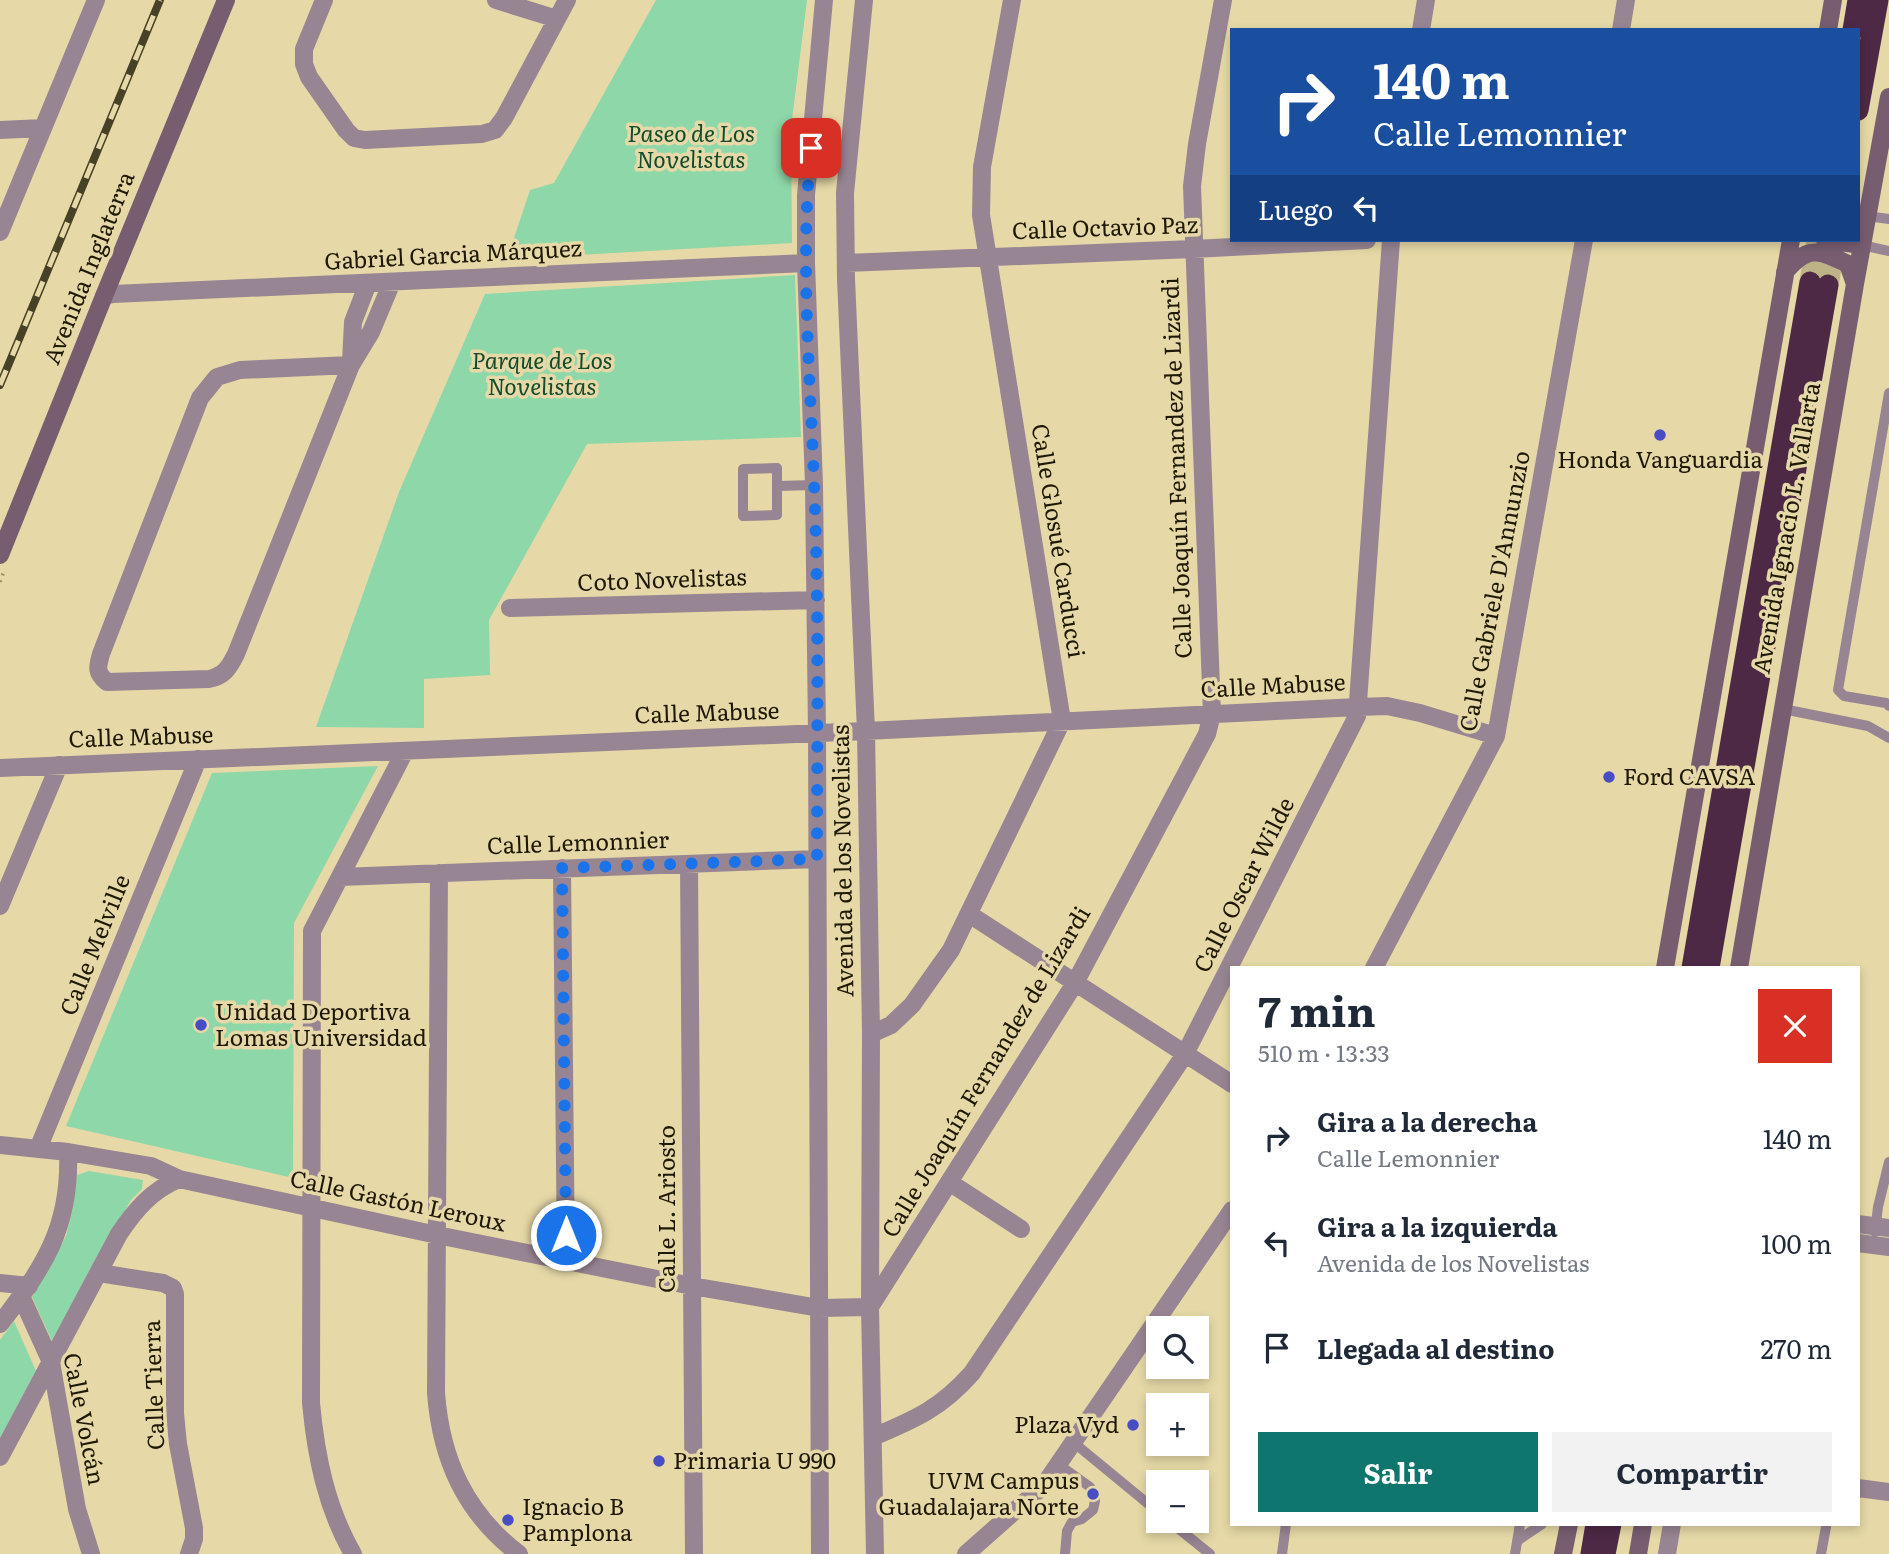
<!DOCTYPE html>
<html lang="es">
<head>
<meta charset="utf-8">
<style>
  :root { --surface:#fff; --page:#f2f2f3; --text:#1f2937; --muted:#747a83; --accent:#0f766e }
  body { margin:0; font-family:Literata,serif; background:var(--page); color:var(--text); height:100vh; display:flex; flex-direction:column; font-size:26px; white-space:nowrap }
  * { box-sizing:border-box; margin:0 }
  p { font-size:23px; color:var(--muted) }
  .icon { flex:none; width:38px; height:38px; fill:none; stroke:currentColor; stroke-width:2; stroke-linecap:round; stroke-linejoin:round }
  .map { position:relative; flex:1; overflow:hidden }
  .drawer { position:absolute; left:1230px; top:966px; width:630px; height:560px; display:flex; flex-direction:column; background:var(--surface); border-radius:0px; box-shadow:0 4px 10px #0003 }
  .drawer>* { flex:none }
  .hud { position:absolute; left:1230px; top:28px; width:630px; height:214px; border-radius:0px; box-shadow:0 4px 10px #0003; background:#1a4fa0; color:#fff; overflow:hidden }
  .buttons { position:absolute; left:1146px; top:1316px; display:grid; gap:14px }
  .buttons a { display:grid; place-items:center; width:63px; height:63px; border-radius:0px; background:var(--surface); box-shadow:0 4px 10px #0003; font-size:35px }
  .pin { position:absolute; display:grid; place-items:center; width:60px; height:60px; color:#fff; margin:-30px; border-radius:14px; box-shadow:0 4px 10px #0006 }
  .me { position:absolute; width:77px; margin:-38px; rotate:0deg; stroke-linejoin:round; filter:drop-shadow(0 0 5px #0008) }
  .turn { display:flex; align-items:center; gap:24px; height:147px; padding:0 28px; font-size:32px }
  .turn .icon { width:91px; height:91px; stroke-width:2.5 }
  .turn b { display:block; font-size:49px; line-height:60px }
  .then { display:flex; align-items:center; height:66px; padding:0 28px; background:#0003; gap:14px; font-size:26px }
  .round { display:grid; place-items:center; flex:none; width:74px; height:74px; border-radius:0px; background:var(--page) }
  .headline { display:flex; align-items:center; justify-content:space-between; height:119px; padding:0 28px }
  h1 { font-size:42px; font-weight:700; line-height:52px }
  .action { display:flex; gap:14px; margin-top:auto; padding:14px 28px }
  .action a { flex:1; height:80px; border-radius:0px; background:var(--accent); color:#fff; font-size:28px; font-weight:700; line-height:80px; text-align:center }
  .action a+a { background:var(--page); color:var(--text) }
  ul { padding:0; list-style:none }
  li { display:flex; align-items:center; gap:21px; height:105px; padding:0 28px }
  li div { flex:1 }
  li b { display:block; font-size:26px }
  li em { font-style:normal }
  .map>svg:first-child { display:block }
  .green { fill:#8ed7a9 }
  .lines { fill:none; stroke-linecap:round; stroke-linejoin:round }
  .highway-tunnel { stroke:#beb387; stroke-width:21; stroke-dasharray:21 10; stroke-linecap:butt }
  .path { stroke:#9c926b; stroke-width:3.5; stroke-dasharray:2 5; stroke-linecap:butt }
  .lane { stroke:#988593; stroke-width:10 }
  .street { stroke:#988593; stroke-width:18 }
  .secondary { stroke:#785d71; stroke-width:18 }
  .highway { stroke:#4d2945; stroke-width:21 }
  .rail-casing { stroke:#474127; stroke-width:8 }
  .rail { stroke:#e6d9a7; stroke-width:5; stroke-dasharray:16; stroke-linecap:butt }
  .route { stroke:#1a73e8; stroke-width:12; stroke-dasharray:0 21.6 }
  .poi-dot { fill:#494dc3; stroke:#e6d9a7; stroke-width:2.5 }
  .labels { text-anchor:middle; stroke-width:7; stroke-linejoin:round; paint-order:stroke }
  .park-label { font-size:23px; font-style:italic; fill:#124b2d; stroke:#e6d9a7 }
  .street-label { font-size:23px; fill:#1e1906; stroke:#e6d9a7 }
  .poi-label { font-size:23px; fill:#1e1906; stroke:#e6d9a7; text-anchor:start }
</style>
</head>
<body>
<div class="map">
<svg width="1889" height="1554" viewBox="0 0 1889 1554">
  <rect width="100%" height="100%" fill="#e6d9a7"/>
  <path class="green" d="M656 0H807L791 128 792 243 507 259 530 190 554 183Z
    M795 275 801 437 587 444 489 620 490 675 424 679V728L316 727 399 492 485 294Z
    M378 766 294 923 293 1178 66 1126 212 773Z
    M89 1171 143 1180 142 1189 131 1200 52 1341 32 1297 66 1236 72 1212 77 1175Z
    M14 1321 36 1371 0 1438V1340Z"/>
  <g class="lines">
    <path class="highway-tunnel" d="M1810 282 1817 240
      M1828 285 1836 240"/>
    <path class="path" d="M0 582 4 571"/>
    <path class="lane" d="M1867 216 1889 219
      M1862 245 1889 251
      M1889 393 1838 690 1844 696 1886 703 1889 706
      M777 468V515L743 516V469Z
      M777 486 814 485
      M1783 709 1868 726 1889 738
      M1875 1232 1878 1207 1889 1162
      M1073 1442 1158 1512
      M1058 1464 1090 1487 1095 1501 1093 1510 1082 1519 1072 1522 1067 1531 1065 1554
      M1169 1521 1210 1554
      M1517 1541 1542 1524
      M1282 1554 1286 1524
      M1515 1554 1520 1524
      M1821 1554 1826 1527"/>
    <path class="street" d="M324 0 304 49V64L309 77 346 130 354 138 365 140 482 134 495 130 504 118 567 0
      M496 0 557 19
      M864 0 845 193 846 279 866 731 871 1034 870 1307 875 1554
      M1421 30 1426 0
      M1621 30 1626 0
      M0 130 43 128
      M0 232 96 0
      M846 263 1193 249 1367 240
      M104 296 113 294 806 263
      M351 362 353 322 368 283
      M351 365 240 370 217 377 200 398 101 654C97 668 96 673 107 682L209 679C224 676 229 668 236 654L351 365 371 332 392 282
      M510 608 816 600
      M0 768 866 731 1358 707 1387 706 1420 713 1496 736
      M689 864 694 1554
      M562 868 566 1261
      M439 873 436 1393C441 1459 465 1513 519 1554
      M340 877 817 859
      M0 906 59 765
      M969 914 1232 1084
      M1374 968 1496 736 1584 240
      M871 1034 891 1025 912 1005 951 950 1062 721 981 215 982 167 1012 0
      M0 1145 68 1152 151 1166 179 1179 437 1235 692 1286 819 1308 870 1307 1075 983 1207 734 1212 714 1192 186 1197 144 1223 0
      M38 1149 198 759
      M949 1182 1021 1229
      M1858 1224 1889 1228
      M1858 1243 1889 1247
      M99 1273 163 1283 173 1288 175 1294V1413L178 1444 194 1528V1539L189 1554
      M0 1283 29 1286
      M21 1296 51 1362 77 1509 91 1554
      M0 1324C44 1267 71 1227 68 1152
      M873 1437C916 1419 941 1408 972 1373L1185 1054 1357 716 1391 240
      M0 1457 119 1234C135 1210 152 1190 179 1179
      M1858 1488 1889 1492
      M353 1554C326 1507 316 1456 311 1403L312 931 405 751
      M820 1554 817 733 814 485 806 263V195L824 0
      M966 1554 1044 1485 1232 1210
      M1667 1554 1672 1524"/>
    <path class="secondary" d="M1828 30 1833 0
      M1825 240 1862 245
      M1785 272C1808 245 1818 250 1848 264L1855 284
      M0 555 104 296 226 0
      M1665 968 1791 240
      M1739 968 1855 284 1889 97
      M1563 1554 1569 1524
      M1638 1554 1643 1524"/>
    <path class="highway" d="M1853 30 1858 0
      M1858 110 1878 0
      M1692 968 1810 282
      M1709 968 1828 285
      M1591 1554 1596 1524
      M1605 1554 1611 1524"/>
    <g class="rail-casing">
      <path id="rail" d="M0 385 160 0"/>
    </g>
    <use href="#rail" class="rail"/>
  </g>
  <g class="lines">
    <path class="route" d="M566 1235 562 868 817 859C817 733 819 607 814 482 810 371 800 259 811 148"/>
  </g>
  <g class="poi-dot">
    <circle cx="1660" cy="435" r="7"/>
    <circle cx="1609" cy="777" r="7"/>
    <circle cx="201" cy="1025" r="7"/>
    <circle cx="1133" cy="1425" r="7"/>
    <circle cx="659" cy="1461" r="7"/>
    <circle cx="1093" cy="1494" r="7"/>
    <circle cx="508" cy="1520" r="7"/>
  </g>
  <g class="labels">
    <g class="park-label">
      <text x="691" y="142">Paseo de Los<tspan x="691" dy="26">Novelistas</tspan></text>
      <text x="542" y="369">Parque de Los<tspan x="542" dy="26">Novelistas</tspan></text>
    </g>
    <g class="street-label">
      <text transform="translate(1105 228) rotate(-2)" y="8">Calle Octavio Paz</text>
      <text transform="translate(453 255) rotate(-3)" y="8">Gabriel Garcia Márquez</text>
      <text transform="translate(89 268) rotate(-68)" y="8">Avenida Inglaterra</text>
      <text transform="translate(1177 468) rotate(-92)" y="8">Calle Joaquín Fernandez de Lizardi</text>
      <text transform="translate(1787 528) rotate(-80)" y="8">Avenida Ignacio L. Vallarta</text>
      <text transform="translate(1058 541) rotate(81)" y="8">Calle Glosué Carducci</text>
      <text transform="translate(662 580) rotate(-2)" y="8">Coto Novelistas</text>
      <text transform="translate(1495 591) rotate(-79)" y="8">Calle Gabriele D'Annunzio</text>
      <text transform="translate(1273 686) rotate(-3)" y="8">Calle Mabuse</text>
      <text transform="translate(707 713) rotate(-2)" y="8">Calle Mabuse</text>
      <text transform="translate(141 737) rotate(-2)" y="8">Calle Mabuse</text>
      <text transform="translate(578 843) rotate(-2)" y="8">Calle Lemonnier</text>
      <text transform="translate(843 861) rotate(-91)" y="8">Avenida de los Novelistas</text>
      <text transform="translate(1244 885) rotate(-63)" y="8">Calle Oscar Wilde</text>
      <text transform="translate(95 945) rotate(-68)" y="8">Calle Melville</text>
      <text transform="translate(986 1072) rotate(-59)" y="8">Calle Joaquín Fernandez de Lizardi</text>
      <text transform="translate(398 1201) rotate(12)" y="8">Calle Gastón Leroux</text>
      <text transform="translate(667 1209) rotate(-90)" y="8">Calle L. Ariosto</text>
      <text transform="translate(154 1385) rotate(-92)" y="8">Calle Tierra</text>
      <text transform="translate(84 1419) rotate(79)" y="8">Calle Volcán</text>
    </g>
    <g class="poi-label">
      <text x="1660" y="468" text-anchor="middle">Honda Vanguardia</text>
      <text x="1623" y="785">Ford CAVSA</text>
      <text x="215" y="1020">Unidad Deportiva<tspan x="215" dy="26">Lomas Universidad</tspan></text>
      <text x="1119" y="1433" text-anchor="end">Plaza Vyd</text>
      <text x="673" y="1469">Primaria U 990</text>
      <text x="1079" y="1489" text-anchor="end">UVM Campus<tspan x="1079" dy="26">Guadalajara Norte</tspan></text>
      <text x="522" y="1515">Ignacio B<tspan x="522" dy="26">Pamplona</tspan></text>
    </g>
  </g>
</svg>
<div class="buttons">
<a><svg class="icon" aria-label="search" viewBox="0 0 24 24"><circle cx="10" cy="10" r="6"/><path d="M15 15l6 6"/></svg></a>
<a>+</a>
<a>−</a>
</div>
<div class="pin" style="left:811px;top:148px;background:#d93025"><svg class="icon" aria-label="arrive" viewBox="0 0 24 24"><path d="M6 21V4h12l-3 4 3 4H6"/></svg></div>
<svg class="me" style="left:566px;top:1235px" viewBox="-20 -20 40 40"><circle r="17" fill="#1a73e8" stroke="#fff" stroke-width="3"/><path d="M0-11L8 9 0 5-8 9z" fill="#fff"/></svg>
<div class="hud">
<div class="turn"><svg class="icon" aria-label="right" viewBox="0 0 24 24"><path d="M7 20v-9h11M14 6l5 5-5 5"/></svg><div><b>140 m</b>Calle Lemonnier</div></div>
<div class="then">Luego<svg class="icon" aria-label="left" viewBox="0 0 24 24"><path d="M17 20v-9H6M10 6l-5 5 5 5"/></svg></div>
</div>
<section class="drawer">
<div class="headline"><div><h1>7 min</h1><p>510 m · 13:33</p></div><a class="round" style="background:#d93025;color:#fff"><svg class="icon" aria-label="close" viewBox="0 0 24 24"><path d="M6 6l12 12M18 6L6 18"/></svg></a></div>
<ul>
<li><svg class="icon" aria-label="right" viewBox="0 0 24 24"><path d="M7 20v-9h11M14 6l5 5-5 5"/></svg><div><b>Gira a la derecha</b><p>Calle Lemonnier</p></div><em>140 m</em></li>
<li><svg class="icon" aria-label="left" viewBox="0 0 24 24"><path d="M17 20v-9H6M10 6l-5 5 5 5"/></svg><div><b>Gira a la izquierda</b><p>Avenida de los Novelistas</p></div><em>100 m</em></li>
<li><svg class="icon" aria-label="arrive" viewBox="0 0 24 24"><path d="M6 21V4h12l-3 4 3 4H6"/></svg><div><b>Llegada al destino</b></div><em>270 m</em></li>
</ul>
<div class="action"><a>Salir</a><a>Compartir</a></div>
</section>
</div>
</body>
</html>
